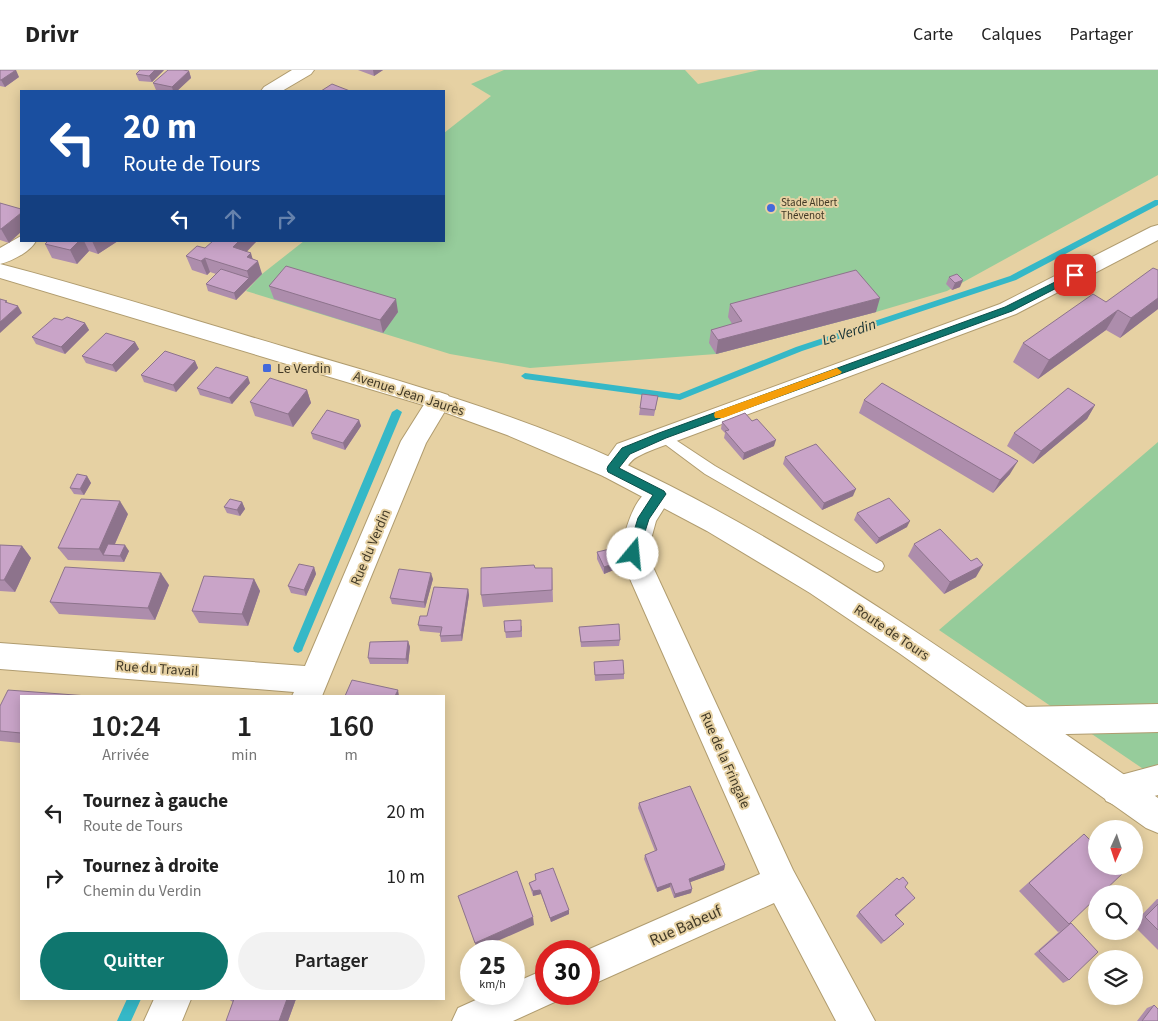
<!DOCTYPE html>
<html lang="fr">
<head>
<meta charset="utf-8">
<style>
  :root { --surface:#fff; --page:#f2f2f2; --text:#222; --muted:#767676; --line:#e0e0e0; --accent:#0f766e }
  body { margin:0; font-family:"Source Sans 3",sans-serif; background:var(--page); color:var(--text); height:100vh; display:flex; flex-direction:column; font-size:19px; white-space:nowrap }
  * { box-sizing:border-box; margin:0 }
  p { font-size:16px; color:var(--muted) }
  .icon { flex:none; width:28px; height:28px; fill:none; stroke:currentColor; stroke-width:2; stroke-linecap:round; stroke-linejoin:round }
  .map { position:relative; flex:1; overflow:hidden }
  .drawer { position:absolute; left:20px; top:625px; width:425px; height:305px; display:flex; flex-direction:column; background:var(--surface); border-radius:0px; box-shadow:0 2px 12px #0003 }
  .drawer>* { flex:none }
  .hud { position:absolute; left:20px; top:20px; width:425px; height:152px; border-radius:0px; box-shadow:0 2px 12px #0003; background:#1a4fa0; color:#fff; overflow:hidden }
  .needle { width:32px; rotate:183deg }
  .tools { position:absolute; left:1088px; top:750px; display:grid; gap:10px }
  .tools a { display:grid; place-items:center; width:55px; height:55px; border-radius:50%; background:var(--surface); box-shadow:0 2px 12px #0003; font-size:25px }
  .speed { position:absolute; left:460px; top:870px; display:flex; gap:10px; font-size:25px; font-weight:700; text-align:center }
  .speed>* { display:grid; place-content:center; width:65px; height:65px; border-radius:50%; background:var(--surface); box-shadow:0 2px 12px #0003; line-height:1 }
  .speed small { font-size:12px; font-weight:400 }
  .speed .limit { border:8px solid #d22; background:#fff; color:#111 }
  .pin { position:absolute; display:grid; place-items:center; width:42px; height:42px; color:#fff; margin:-21px; border-radius:10px; box-shadow:0 2px 8px #0006 }
  .me { position:absolute; width:55px; margin:-28px; rotate:17deg; stroke-linejoin:round; filter:drop-shadow(0 0 4px #0008) }
  .turn { display:flex; align-items:center; gap:18px; height:105px; padding:0 20px; font-size:22px }
  .turn .icon { width:65px; height:65px; stroke-width:2.5 }
  .turn b { display:block; font-size:35px; line-height:42px }
  .lanes { display:flex; align-items:center; height:48px; padding:0 20px; background:#0003; justify-content:center; gap:25px; direction:ltr }
  .lanes .off { opacity:.35 }
  .eta { display:flex; justify-content:space-evenly; align-items:center; height:85px; text-align:center }
  .eta b { font-size:30px; font-weight:600; line-height:35px }
  .cta { display:flex; gap:10px; margin-top:auto; padding:10px 20px }
  .cta a { flex:1; height:58px; border-radius:30px; background:var(--accent); color:#fff; font-size:20px; font-weight:600; line-height:58px; text-align:center }
  .cta a+a { background:var(--page); color:var(--text) }
  ul { padding:0; list-style:none }
  li { display:flex; align-items:center; gap:15px; height:65px; padding:0 20px }
  li div { flex:1 }
  li b { display:block; font-size:19px }
  li em { font-style:normal }
  header { display:flex; align-items:center; gap:30px; box-sizing:border-box; height:70px; padding:0 25px; background:var(--surface); border-bottom:1px solid var(--line) }
  header strong { font-size:24px }
  nav { display:flex; gap:28px; margin-inline-start:auto; font-size:18px }
  .map>svg:first-child { display:block }
  .green { fill:#96cc9b }
  .lines { fill:none; stroke-linecap:round; stroke-linejoin:round }
  .stream { fill:#35b8c7; fill-rule:evenodd }
  .service-casing { stroke:#b09c6f; stroke-width:2 }
  .minor-casing { stroke:#b09c6f; stroke-width:2 }
  .primary-casing { stroke:#b09c6f; stroke-width:2 }
  .motorway-casing { stroke:#b09c6f; stroke-width:2 }
  .service { fill:#fff; fill-rule:evenodd }
  .minor { fill:#fff; fill-rule:evenodd }
  .primary { fill:#fff; fill-rule:evenodd }
  .motorway { fill:#fff; fill-rule:evenodd }
  .wall { fill:#ad8dac }
  .shaded-wall { fill:#8d738c }
  .building { fill:#c9a4c8; stroke:#8d738c }
  .route { fill:#0f766e; stroke:#0a4d48 }
  .slow { fill:#f59e0b }
  .poi-dot { fill:#4369db; stroke:#e6d1a3; stroke-width:2 }
  .labels { text-anchor:middle; stroke-width:4; stroke-linejoin:round; paint-order:stroke }
  .far-poi-label { font-size:11px; fill:#413926; stroke:#e6d1a3; text-anchor:start }
  .poi-label { font-size:14px; fill:#413926; stroke:#e6d1a3; text-anchor:start }
  .street-label { font-size:14px; fill:#413926; stroke:#e6d1a3 }
  .water-label { font-size:15px; font-style:italic; fill:#163134; stroke:#e6d1a3 }
  .near-street-label { font-size:16px; fill:#413926; stroke:#e6d1a3 }
</style>
</head>
<body>
<header>
<strong>Drivr</strong>
<nav><a>Carte</a><a>Calques</a><a>Partager</a></nav>
</header>
<div class="map">
<svg width="1158" height="951" viewBox="0 0 1158 951">
  <rect width="100%" height="100%" fill="#e6d1a3"/>
  <path class="green" d="M504 0H685L698 14 759 0H1158V105L947 221 876 242 716 284 530 298 450 284 246 221 262 204 304 171H444V63L491 26 471 14Z
    M1158 372V709L939 560Z"/>
  <g class="lines">
    <path class="stream" d="M1155 130H1158V135L1016 210 802 281 680 330 525 309 521 306 525 303 679 324 796 277 1010 206Z
      M397 339 402 342 303 578 302 581 298 583 294 581 293 578 392 342Z
      M127 929H141L131 951H117Z"/>
    <g class="service-casing">
      <path id="service" d="M662 361 715 396 882 492 884 496 882 500 877 502 872 500 705 404 658 369 656 366 658 363Z"/>
    </g>
    <g class="minor-casing">
      <path id="minor" d="M292 0H314L311 4 282 21H261L264 17Z
        M1158 155V170L1016 244 671 373C660 377 648 381 637 387 622 395 627 414 603 406L599 399 617 374 1000 234 1151 157Z
        M21 166V171H36C30 182 12 191 0 194V178Z
        M439 322 448 325 451 331 426 373 322 626H292L294 622 0 599V573L305 596 401 371 430 325Z
        M660 414 669 417 673 424 656 451 647 484 793 800 875 951H836L774 833 589 916V881H585L760 804 619 484C626 460 633 422 660 414Z
        M546 899V924H561L559 930 513 951H452L458 938 489 924H514V913Z
        M154 929H191L182 951H144Z"/>
    </g>
    <g class="primary-casing">
      <path id="primary" d="M0 194C96 219 190 249 285 277 399 311 514 342 621 392 813 481 984 609 1158 728V763L1146 758 899 583 810 523 707 461 603 406 507 365 430 337 0 208Z"/>
    </g>
    <g class="motorway-casing">
      <path id="motorway" d="M1158 634V662L1021 665 1010 661 1005 651 1010 641 1021 637Z
        M1158 695V725L1117 736 1106 731 1101 720 1106 709Z"/>
    </g>
    <use href="#service" class="service"/>
    <use href="#minor" class="minor"/>
    <use href="#primary" class="primary"/>
    <use href="#motorway" class="motorway"/>
  </g>
  <path class="wall" d="M0 0 19 7 5 17 0 16Z
    M164 0 152 12 139 11 136 4Z
    M358 0H383L374 6Z
    M189 1 191 8 177 21H161L156 20 153 13Z
    M0 133 9 173 0 170Z
    M48 171H118L98 184 89 181 77 194 52 188 45 174Z
    M205 178 247 182 253 189 262 204 236 230 208 221 206 214 216 204 210 202 207 205 192 200 186 186Z
    M1158 200V239L1120 268 1106 260 1038 309 1013 292 1023 273 1106 232Z
    M949 207 960 217 952 220 946 214Z
    M269 216 398 242 383 263 274 229Z
    M730 234 876 242 716 284 709 273 711 260 732 254 728 247Z
    M62 250 85 253 89 260 65 284 36 274 32 267Z
    M135 272 139 279 116 302 86 293 82 286Z
    M195 291 198 298 176 322 144 312 141 305Z
    M250 313 232 334 200 325 197 318Z
    M307 320 311 333 293 357 255 346 250 332Z
    M658 326 654 346 639 345 640 338Z
    M864 330 1010 404 993 423 859 343Z
    M1095 335 1087 349 1033 394 1007 376 1014 363Z
    M359 350 361 356 345 380 313 369 311 363Z
    M722 352 774 376 743 390 724 368 725 363 721 359Z
    M785 387 853 426 822 440 783 394Z
    M87 406 91 413 84 425 74 424 70 418Z
    M242 432 245 439 240 446 227 443 224 437Z
    M857 443 907 457 876 474 854 450Z
    M128 444 115 474 129 481 124 492 68 490 58 478Z
    M914 474 976 507 944 524 908 486Z
    M0 475 22 476 31 488 15 522 0 521Z
    M597 482 616 499 604 504 597 489Z
    M314 497 316 504 306 526 291 523 288 516Z
    M535 498H552L553 532 483 537 481 525Z
    M254 509 260 521 248 556 199 553 192 541Z
    M433 509 425 538 392 534 390 528Z
    M169 515 155 550 59 544 50 532Z
    M468 519 469 525 462 571 441 572 440 566 441 563 420 561 418 555 427 546Z
    M504 551 522 556V567L506 568Z
    M579 557 620 570 619 576 581 577Z
    M408 571 410 577 408 594H370L368 588Z
    M594 592 624 604V609L595 611Z
    M21 626V673L0 671V636Z
    M639 733 725 795 724 800 690 812 692 819 691 823 674 828 670 817 657 822 644 789 645 785 655 781 638 738Z
    M1073 773 1069 910 1063 913 1034 884 1060 861 1058 862 1019 821Z
    M535 804 569 844 551 852 541 824 533 826 530 817 529 813 536 810Z
    M905 817 911 832 896 846 900 858 881 874 856 846 859 842Z
    M1157 829H1158V880L1134 856V853Z
    M228 929H296L288 951 233 932Z
    M1154 935 1158 951H1137L1147 938Z"/>
  <path class="shaded-wall" d="M16 0 19 7 5 17 1 10Z
    M155 0H164L152 12 149 6Z
    M373 0H383L374 6Z
    M189 1 191 8 177 21H173L172 17Z
    M21 143V162L9 173 1 159Z
    M79 171H84L89 181 77 194 70 180Z
    M92 171H118L98 184Z
    M239 171H257L238 191 233 177Z
    M251 183 254 194 258 191 262 204 251 215 247 201V187Z
    M205 188 210 202 207 205 201 191Z
    M249 208 251 215 236 230 234 223Z
    M963 210 960 217 952 220 955 213Z
    M880 228 876 242 716 284 718 270Z
    M1158 228V239L1120 268 1131 248Z
    M396 229 398 242 383 263 380 250Z
    M18 236 22 243 0 263V252Z
    M1118 240 1106 260 1038 309 1049 290Z
    M85 253 89 260 65 284 61 277Z
    M135 272 139 279 116 302 112 295Z
    M195 291 198 298 176 322 173 315Z
    M248 307 250 313 232 334 229 328Z
    M307 320 311 333 293 357 288 344Z
    M1095 335 1087 349 1033 394 1041 381Z
    M359 350 361 356 345 380 343 373Z
    M776 370 774 376 743 390 744 383Z
    M1018 391 1010 404 993 423 1000 410Z
    M87 406 91 413 84 425 80 419Z
    M856 419 853 426 822 440 824 433Z
    M120 431 128 444 110 485H103L99 479Z
    M242 432 245 439 240 446 237 440Z
    M910 451 907 457 876 474 879 468Z
    M125 475 129 481 124 492 120 486Z
    M22 476 31 488 15 522 4 510Z
    M616 493V499L604 504V497Z
    M983 495 976 507 944 524 950 512Z
    M314 497 316 504 306 526 304 520Z
    M161 503 169 515 155 550 148 538Z
    M431 503 433 509 425 538 424 532Z
    M254 509 260 521 248 556 242 544Z
    M468 519 469 525 462 571 461 565Z
    M408 571 410 577 408 594 406 589Z
    M398 620 399 626H395Z
    M725 795 724 800 688 813 689 809Z
    M671 813 670 817 657 822V818Z
    M692 819 691 823 674 828 675 824Z
    M540 820 541 824 533 826V821Z
    M569 840V844L551 852 550 848Z
    M533 847 534 855 477 880 475 873Z
    M287 929H296L288 951H279Z"/>
  <path class="building" d="M0 0H16L1 10H0Z
    M140 0H155L149 6 136 4Z
    M168 0H183L189 1 172 17 153 13Z
    M332 14 350 21H321Z
    M0 133 21 139V143L1 159H0Z
    M48 171H79L70 180 45 174Z
    M213 171H239L233 177 251 183 247 187 258 191 247 201 205 188 201 191 186 186 197 176 205 178Z
    M286 196 396 229 380 250 269 216Z
    M1153 198 1158 200V228L1131 248 1118 240 1049 290 1023 273 1093 224 1106 232Z
    M221 199 249 208 234 223 206 214Z
    M856 200 880 228 718 270 711 260 742 251 730 234Z
    M957 204 963 210 955 213 949 207Z
    M0 229 7 231 5 232 18 236 0 252Z
    M67 247 85 253 61 277 32 267 54 248 62 250Z
    M106 263 135 272 112 295 82 286Z
    M165 281 195 291 173 315 141 305Z
    M216 297 248 307 229 328 197 318Z
    M270 308 307 320 288 344 250 332Z
    M882 313 1018 391 1000 410 864 330Z
    M1068 318 1095 335 1041 381 1014 363Z
    M642 324 658 326 655 340 640 338Z
    M327 340 359 350 343 373 311 363Z
    M745 343 752 351 757 349 776 370 744 383 725 361 729 360 722 352Z
    M816 374 856 419 824 433 785 387Z
    M77 404 87 406 80 419 70 418Z
    M889 428 910 451 879 468 857 443Z
    M81 429 120 431 99 479 58 478Z
    M230 429 242 432 237 440 224 437Z
    M940 459 971 491 977 488 983 495 950 512 914 474Z
    M108 474 125 475 120 486 103 485Z
    M0 475 22 476 4 510H0Z
    M610 479 616 493 604 497 597 482Z
    M299 494 314 497 304 520 288 516Z
    M534 495 535 498H552V520L481 525V498Z
    M65 497 161 503 148 538 50 532Z
    M399 499 431 503 424 532 390 528Z
    M204 506 254 509 242 544 192 541Z
    M434 517 468 519 461 565 440 566 442 557 418 555 420 546H427Z
    M521 550V561L505 562 504 551Z
    M619 554 620 570 581 572 579 557Z
    M408 571 406 589 368 588 370 572Z
    M623 590 624 604 595 605 594 592Z
    M352 610 398 620 395 626H345Z
    M8 620 88 626H21V663L0 661V636Z
    M690 716 725 795 689 809 692 819 675 824 671 813 657 818 645 785 657 780 639 733Z
    M1084 764 1096 776V796H1118L1124 802 1101 824H1096V828L1069 854 1029 813Z
    M553 798 569 840 550 848 540 820 533 821 529 813 536 810 535 804Z
    M517 801 533 847 475 873 458 826Z
    M903 807 908 813 905 817 915 828 895 845 904 854 884 871 859 842 897 808 899 810Z
    M1158 834V860L1145 847Z
    M1071 853 1098 882 1069 910 1039 881Z
    M232 929H287L279 951H226L234 929Z
    M1154 935 1158 939V951H1142Z"/>
  <path class="route" d="M1075 202 1079 205 1078 207 1012 241 666 368 630 384 619 398 664 421 666 424 649 449 637 487H629L627 484 638 448 653 425 608 402 607 399 608 396 622 378 659 363 1005 237Z"/>
  <path class="slow" d="M837 298 842 302 840 304 723 348H715L714 345 715 342Z"/>
  <g class="poi-dot">
    <circle cx="771" cy="138" r="5"/>
    <rect x="262" y="293" width="10" height="10" rx="2.5"/>
  </g>
  <g class="labels">
    <g class="far-poi-label">
      <text x="781" y="136">Stade Albert<tspan x="781" dy="13">Thévenot</tspan></text>
    </g>
    <g class="poi-label">
      <text x="277" y="303">Le Verdin</text>
    </g>
    <g class="street-label">
      <text transform="translate(409 323) rotate(18)" y="5">Avenue Jean Jaurès</text>
      <text transform="translate(370 477) rotate(-67)" y="5">Rue du Verdin</text>
      <text transform="translate(892 562) rotate(34)" y="5">Route de Tours</text>
      <text transform="translate(157 598) rotate(4)" y="5">Rue du Travail</text>
      <text transform="translate(726 690) rotate(66)" y="5">Rue de la Fringale</text>
    </g>
    <g class="water-label">
      <text transform="translate(849 262) rotate(-18)" y="5">Le Verdin</text>
    </g>
    <g class="near-street-label">
      <text transform="translate(685 855) rotate(-24)" y="6">Rue Babeuf</text>
    </g>
  </g>
</svg>
<div class="tools">
<a><svg class="needle" viewBox="-14 -14 28 28"><path d="M0-13l5 13h-10z" fill="#e53935"/><path d="M0 13l5-13h-10z" fill="#767676"/></svg></a>
<a><svg class="icon" aria-label="search" viewBox="0 0 24 24"><circle cx="10" cy="10" r="6"/><path d="M15 15l6 6"/></svg></a>
<a><svg class="icon" aria-label="layers" viewBox="0 0 24 24"><path d="M12 4l9 5-9 5-9-5zM3 14l9 5 9-5"/></svg></a>
</div>
<div class="speed"><div>25<small>km/h</small></div><div class="limit">30</div></div>
<div class="pin" style="left:1075px;top:205px;background:#d93025"><svg class="icon" aria-label="arrive" viewBox="0 0 24 24"><path d="M6 21V4h12l-3 4 3 4H6"/></svg></div>
<svg class="me" style="left:633px;top:484px" viewBox="-20 -20 40 40"><circle r="19" fill="#fff"/><path d="M0-13L10 11 0 6-10 11z" fill="#0f766e"/></svg>
<div class="hud">
<div class="turn"><svg class="icon" aria-label="left" viewBox="0 0 24 24"><path d="M17 20v-9H6M10 6l-5 5 5 5"/></svg><div><b>20 m</b>Route de Tours</div></div>
<div class="lanes"><svg class="icon" aria-label="left" viewBox="0 0 24 24"><path d="M17 20v-9H6M10 6l-5 5 5 5"/></svg><svg class="icon off" aria-label="ahead" viewBox="0 0 24 24"><path d="M12 20V5M6 11l6-6 6 6"/></svg><svg class="icon off" aria-label="right" viewBox="0 0 24 24"><path d="M7 20v-9h11M14 6l5 5-5 5"/></svg></div>
</div>
<section class="drawer">
<div class="eta">
<div><b>10:24</b><p>Arrivée</p></div>
<div><b>1</b><p>min</p></div>
<div><b>160</b><p>m</p></div>
</div>
<ul>
<li><svg class="icon" aria-label="left" viewBox="0 0 24 24"><path d="M17 20v-9H6M10 6l-5 5 5 5"/></svg><div><b>Tournez à gauche</b><p>Route de Tours</p></div><em>20 m</em></li>
<li><svg class="icon" aria-label="right" viewBox="0 0 24 24"><path d="M7 20v-9h11M14 6l5 5-5 5"/></svg><div><b>Tournez à droite</b><p>Chemin du Verdin</p></div><em>10 m</em></li>
</ul>
<div class="cta"><a>Quitter</a><a>Partager</a></div>
</section>
</div>
</body>
</html>
